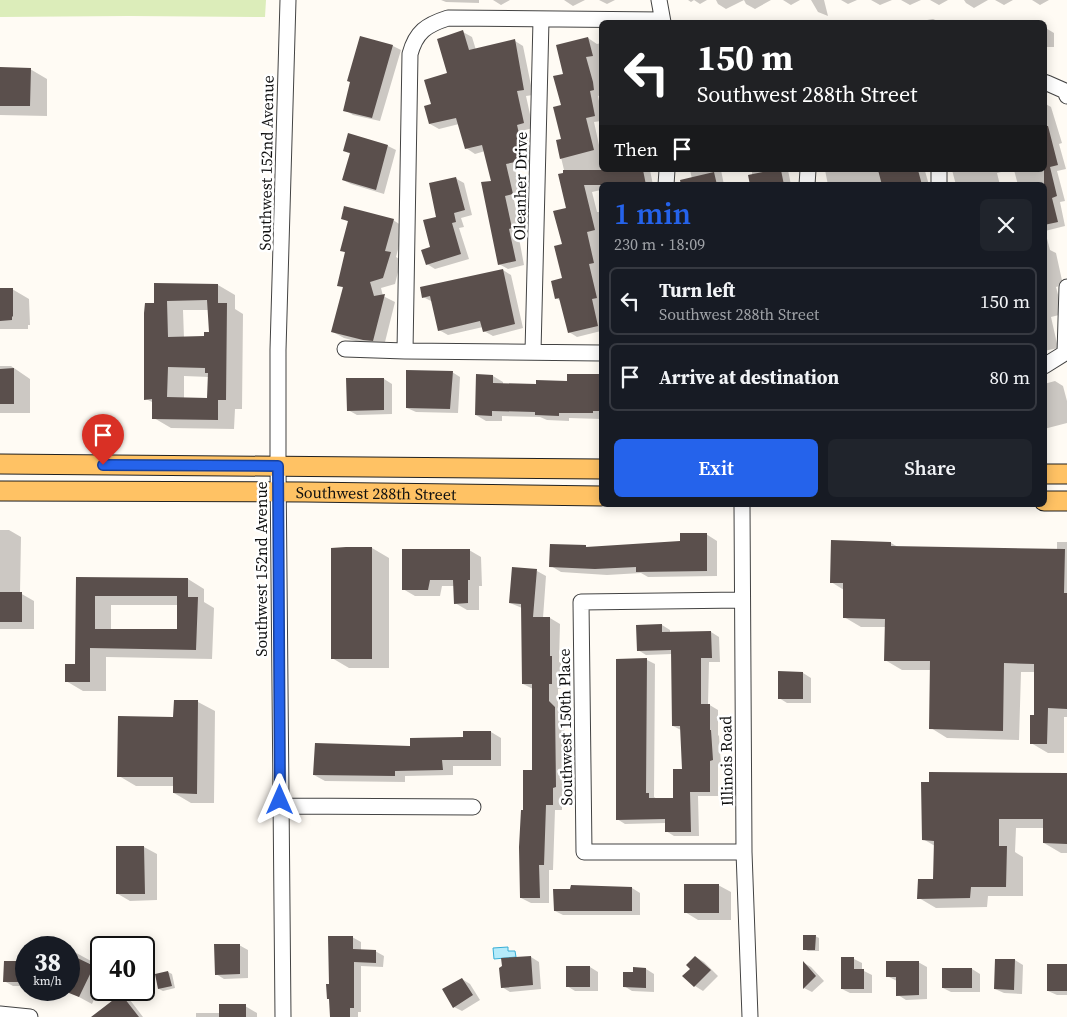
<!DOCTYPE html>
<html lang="en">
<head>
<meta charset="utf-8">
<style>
  :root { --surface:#171b24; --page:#20242c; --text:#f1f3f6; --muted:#9ea1a6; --line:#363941; --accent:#2563eb }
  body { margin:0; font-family:"Source Serif 4",serif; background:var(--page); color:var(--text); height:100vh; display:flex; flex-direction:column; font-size:19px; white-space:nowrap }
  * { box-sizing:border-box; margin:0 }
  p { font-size:16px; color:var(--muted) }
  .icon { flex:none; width:28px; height:28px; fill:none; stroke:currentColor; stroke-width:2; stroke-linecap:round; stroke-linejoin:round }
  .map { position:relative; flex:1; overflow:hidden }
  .sheet { position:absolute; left:599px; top:182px; width:448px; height:325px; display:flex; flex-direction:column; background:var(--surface); border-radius:8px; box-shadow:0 2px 12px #0003 }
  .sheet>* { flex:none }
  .hud { position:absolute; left:599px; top:20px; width:448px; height:152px; border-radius:8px; box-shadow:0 2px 12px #0003; background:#202124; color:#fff; overflow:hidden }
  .speed { position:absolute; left:15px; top:936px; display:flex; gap:10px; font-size:25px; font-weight:700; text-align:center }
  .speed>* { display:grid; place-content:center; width:65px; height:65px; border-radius:50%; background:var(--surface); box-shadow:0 2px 12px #0003; line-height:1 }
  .speed small { font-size:12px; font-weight:400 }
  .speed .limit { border:2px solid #111; border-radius:8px; background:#fff; color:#111 }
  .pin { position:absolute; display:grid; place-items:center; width:42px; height:42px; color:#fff; margin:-51px -21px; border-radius:50% 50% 50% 0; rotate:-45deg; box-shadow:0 0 5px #0007 }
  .pin .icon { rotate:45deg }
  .me { position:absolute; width:55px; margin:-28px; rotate:0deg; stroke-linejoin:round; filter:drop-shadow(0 0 4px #0008) }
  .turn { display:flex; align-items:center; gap:18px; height:105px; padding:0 15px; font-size:22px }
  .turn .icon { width:65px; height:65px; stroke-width:2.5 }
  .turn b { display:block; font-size:35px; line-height:42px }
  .then { display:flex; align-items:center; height:48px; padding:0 15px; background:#0003; gap:10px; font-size:19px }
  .round { display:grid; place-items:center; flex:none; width:52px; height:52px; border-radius:8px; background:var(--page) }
  .headline { display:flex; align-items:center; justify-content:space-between; height:85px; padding:0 15px }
  h1 { font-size:30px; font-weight:600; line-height:38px; color:var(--accent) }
  .action { display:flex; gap:10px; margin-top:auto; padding:10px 15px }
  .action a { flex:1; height:58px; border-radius:8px; background:var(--accent); color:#fff; font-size:20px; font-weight:600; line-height:58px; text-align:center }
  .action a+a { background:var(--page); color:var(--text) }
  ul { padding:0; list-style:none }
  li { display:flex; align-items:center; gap:15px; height:68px; margin:0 10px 8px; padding:0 5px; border:2px solid var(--line); border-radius:8px }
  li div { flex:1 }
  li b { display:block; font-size:19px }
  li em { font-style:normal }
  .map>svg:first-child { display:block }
  .green { fill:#dcedba }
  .water { fill:#b5ebfa; stroke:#37aed6 }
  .shadow { fill:#0003; fill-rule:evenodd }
  .building { fill:#5a4f4c; fill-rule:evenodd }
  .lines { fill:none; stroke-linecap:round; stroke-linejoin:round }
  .minor-casing { stroke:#434343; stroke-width:17 }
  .major-casing { stroke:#212121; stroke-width:21 }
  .minor { stroke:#fff; stroke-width:15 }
  .major { stroke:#ffc264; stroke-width:19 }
  .route-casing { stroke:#184099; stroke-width:12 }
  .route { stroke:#2563eb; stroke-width:9 }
  .labels { text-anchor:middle; stroke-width:5; stroke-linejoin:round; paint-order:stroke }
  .street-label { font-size:16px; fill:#101010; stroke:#fff }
</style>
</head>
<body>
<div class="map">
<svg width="1067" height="1017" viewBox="0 0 1067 1017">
  <rect width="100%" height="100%" fill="#fffbf4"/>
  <path class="green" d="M0 0H266L265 17 129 16 0 17Z"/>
  <path class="water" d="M508 947V951H515L516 957 494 959 493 948Z"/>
  <path class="shadow" d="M441 0H479V3L446 2Z
    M493 0H510L501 5Z
    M564 0H585L573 6Z
    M599 0H615L607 4Z
    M688 0H707L700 4 694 0 691 2Z
    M716 0H744L726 9 718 4Z
    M744 0H771L755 9 746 4Z
    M783 0H800L791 5Z
    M811 0H824L828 16 818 12Z
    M841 0H857L848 4Z
    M871 0H892L880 5Z
    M901 0H921L910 5Z
    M930 0H948L939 5Z
    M964 0H988L974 8 966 3Z
    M995 0H1013L1004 5Z
    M1032 0H1049L1040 5Z
    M933 19 940 22H915Z
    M1044 27 1054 33V47H1044Z
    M463 32 472 37 476 50 515 41 523 46 533 95 526 96 533 128 525 130 534 164 515 169 521 199 514 200 521 233H518L524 265 508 269 499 264 492 182 485 151 475 154 466 148 459 124 439 129 430 124 433 105 449 74Z
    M361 38 393 46 401 50 380 121 353 115 345 110Z
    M588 38 597 44 601 43V95L598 96 601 111V121L594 122 599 145H601V170H650L653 185H601V190L592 192 597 212H601V331L577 337 569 332 561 301 556 298 564 279 563 245 567 208 565 174 557 141 562 140 564 75Z
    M0 69H30L47 79V116L0 115Z
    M1044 103 1051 107 1062 143 1059 144 1066 169 1057 171 1065 201 1060 202 1065 226 1045 231 1050 250 1056 253 1063 285 1056 287 1063 314 1051 317 1058 348 1044 351V185H1018L1014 170H1044Z
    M349 135 388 146 396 150 384 194 351 184 343 180 351 154 344 151Z
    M690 170H721L724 185H689L692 179Z
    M752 170H788L791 185H752Z
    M825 170H927L925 171 929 185H828Z
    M952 170H1009L997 173 1000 185H956Z
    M455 178 464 183 472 215 461 218 464 227 459 228 469 259 435 269 427 264Z
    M342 218 393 220 404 227 396 257 401 260 395 284 381 288 383 296 395 302 384 346H375L344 338 333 332 344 288 338 285 346 253 341 250 349 222Z
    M503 270 511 275 523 328 493 336 484 331 483 327 448 335 439 330 433 302 423 297Z
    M218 285 235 295V309L243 314 242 409H235L234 429 171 428 154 418V403L146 399 155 304ZM183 310H209L210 333 206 337 184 338ZM184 376 209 377V399H184Z
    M0 289H12L29 299 30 325H28V329H0Z
    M0 366H11L30 379V413H0Z
    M452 372 460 377 458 413 416 412 407 408Z
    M568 375H601V419L569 418V421L547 420 540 417 502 416V421H486L476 415 493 376 503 382V384L538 385 568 382Z
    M384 379 392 384V414L357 415 348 410Z
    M1055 381 1063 386 1067 401V423L1044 429V384Z
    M0 530H9L21 537 20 593 34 601V629H0Z
    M706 534 717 541V576L648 577 641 573 607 575 561 572 551 566 585 546 588 548 682 542Z
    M1057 542H1067V717H1064V753H1048L1031 743 1035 716V672H1021L1019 740 947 738 931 728V670H902L885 660 886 627H861L844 617V590L831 582 891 543 898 547 1057 550Z
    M372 548 389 558V668H349L332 658V549Z
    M469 550 481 557 482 586H479V610H467L455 603V586H442L440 596H415L403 589Z
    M537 571 546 576 543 618H550L560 624 559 662 561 663V689H558V707L564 713 565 792 562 793V810H555L553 870H549V903H531L521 898 524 811 533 771V689L523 684 522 608 510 603Z
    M78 578 188 579 204 589V602L214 608 212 659 106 657V691H83L66 681 77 666ZM111 605H178V630H111Z
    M662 625 670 630V633L711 632 719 637 720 662H709L708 704 718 710V735L719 736 721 765H718V796H698L699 836H674L666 831V823L625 824 617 819 647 660 655 664 654 797 657 799H674L684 770 681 730 673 726 672 654 646 655 638 650Z
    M803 673 811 678V703H787L779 698Z
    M175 701 198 702 215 711 214 803H191L174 793V786H136L119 776 175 718Z
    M491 732 501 738V766H453V775L405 776V782L325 781 314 775 411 747Z
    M1067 774V853H1061L1044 843V828H1016L1015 852 1023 857V896H988L987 907 936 908 919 898 935 880V846L923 839Z
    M117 847H144L157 854V900L130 901 118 894Z
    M718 885 731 892V920H698L685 912Z
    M632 888 640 893V915H563L555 911Z
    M815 936 819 938V951H808L804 949Z
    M352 937 361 942V951H375L384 956 383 967 361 966V1012H358V1017H331L330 985Z
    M239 945 248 950V978L224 979 216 974Z
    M69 949 91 961 89 965 101 972V984L92 1004 66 990H69Z
    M531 957 539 962 541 989 510 992 502 987Z
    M696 957 704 962 718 976 703 991 695 986 684 976 692 969Z
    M854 959 862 963V970L872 975V993H850L842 989Z
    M996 960H1015L1023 965 1022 994 1004 993 995 989Z
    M23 962 26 964V986H13L4 981Z
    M918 962 927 967V999L906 1000 898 995 897 981 887 976Z
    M804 963 811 967 824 981 812 992 804 988Z
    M1067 966V995H1057L1048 991Z
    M590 967 598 972V991H575L567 986Z
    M635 969H646L654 974V992L632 991 624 986 635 973Z
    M972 969 980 974V992H951L943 988Z
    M168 972 172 974 175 988 163 991 159 989Z
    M462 979 470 984 480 1000 462 1011 454 1007Z
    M122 995 130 1000 143 1017H104Z
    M245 1006 257 1013V1017H196V1013H221Z"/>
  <path class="building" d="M463 30 469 50 515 39 524 90 517 91 524 123 517 125 525 160 506 164 513 194 505 196 512 228 509 229 516 261 498 265 481 182 491 181 482 145 465 149 456 118 429 124 424 106 431 104 424 80 447 73 437 39Z
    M360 36 393 45 372 118 343 111 350 82 347 81Z
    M588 37 593 56 586 57 593 82 594 90 590 91 595 116 586 118 594 150 560 159 556 140 561 139 553 107 561 105 553 76 563 74 556 45Z
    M0 67 31 68 30 106H0Z
    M1044 126H1048L1058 165 1050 167 1057 196 1052 198 1058 222 1044 225Z
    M348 133 388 145 376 190 342 180 350 153 343 151Z
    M563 170H643L646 185H584L595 230 587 232 594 263 589 264 597 298 592 299 598 326 568 333 559 298 555 299 551 281 562 278 554 246 562 244 553 211 566 208 558 174 563 173Z
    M773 170H781L784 185H750L748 175Z
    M878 170H918L922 185H882Z
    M714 172 717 185H681L680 180Z
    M456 177 465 210 454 213 456 222 452 223 461 254 426 265 421 250 430 247 423 220 436 217 429 183Z
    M344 206 394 219 385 251 391 252 383 278 370 282 374 296 385 294 373 341 363 340 331 332 343 287 337 286 345 252 340 251 348 221 341 219Z
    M503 269 515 324 483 332 480 321 438 331 430 296 422 298 420 287Z
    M154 283 218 284V303H227L226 400H218V420L152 419V399L144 400V313L145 303H154ZM207 300 209 332H204V336L168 337 167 301ZM168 367 205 368V373H208L207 398 167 397Z
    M0 288H13V316L12 317V320L0 321Z
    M14 368V404H0V369Z
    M406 370 453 371 450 409 406 408Z
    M476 374 493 375V383L536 384V380L567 381V374H601V411H593V413H559V416L535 415V412L492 411V416L475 415Z
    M346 378H384V410L347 411Z
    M680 533H707V571L636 572V567L595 569 549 567 550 544 586 545V547L680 541Z
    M831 540 891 542V546L1065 549 1064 593H1067V709L1048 708 1047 744H1030V715H1034V664L1004 663 1003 731 929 729 930 661H884L885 619 843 618V583H830Z
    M346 547H372V659H331V548Z
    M402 549H470V580H468V603L454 604 453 580H430L428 590H402Z
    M512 567 537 569 533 617H550V656H552V684H549V701L555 707 556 787 553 788V805H546L544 865H539L540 898H520L519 847 521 810H523V770H532V684H522L521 604 509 603Z
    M76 577 188 578V597H198L196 650 90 648V682H65V664H75ZM95 596H177V629H95Z
    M0 592H22V622H0Z
    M662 624V632L711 631 712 658H701V704H710V730H711L713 760 710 761V792H690L691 832H665V819L616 820V659L647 658 646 793H649V798H673V769H682L680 726H672L671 650 637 651 636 625Z
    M778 671 803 672V699H778Z
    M174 700H198L197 794 173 793V777H117L118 716 173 717Z
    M463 731H491V760H442L443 770 395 771V776L313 775 315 743 410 746V738L463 737Z
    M929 772 1067 773V844L1043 843V819H999V846H1007L1006 887H971L970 898 917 899 918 879H933L934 841 922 840 921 782H929Z
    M116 846H144L145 894H116Z
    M684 884H719V913H684Z
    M571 885 632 887V911H554L553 889H570Z
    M803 935H816L815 950H803Z
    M328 936H353V949L376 950V963L354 962V1008H350V1017H330L329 999H327L326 984H329Z
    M214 944H240V974L215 975Z
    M69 954 94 966 79 997 69 993Z
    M531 956 533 985 501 988 499 968 502 966 501 958Z
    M695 956 711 970 694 987 682 976 690 969 686 965Z
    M841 957H854V969H864V989H841Z
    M995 959H1015L1014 990 994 989Z
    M4 961H23L22 982H3Z
    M803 961 816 976 803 989Z
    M886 961H919V995L896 996V977H886Z
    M1047 964H1067V991H1047Z
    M566 966H590V987H566Z
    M633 967 646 968V988L623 987V972H633Z
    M942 968H972V988H942Z
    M168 971 172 986 158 989 155 974Z
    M462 978 473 995 453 1008 442 989Z
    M121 994 139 1017H91Z
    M219 1004H246V1017H219Z"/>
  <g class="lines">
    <g class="minor-casing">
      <path id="minor" d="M659 0 663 22
        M1044 82 1047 83 1065 91 1067 96
        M666 185 667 170
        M807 185 808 170
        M939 185V170
        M345 349 405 351 601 353
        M405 351 410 54C416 32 426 25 448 18L662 20
        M533 352 541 20
        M1044 366 1065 353 1067 287
        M742 505 744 852 750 1017
        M742 600 581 602 584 852H744
        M280 806 473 807
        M0 1014 30 1017
        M283 1017 278 466V350L288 0"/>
    </g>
    <g class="major-casing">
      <g id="major">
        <path d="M0 464 601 469"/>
        <path d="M1044 474H1067"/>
        <path id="s1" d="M0 491 305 492 601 496"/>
        <path d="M1044 501H1067"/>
      </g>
    </g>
    <use href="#minor" class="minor"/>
    <use href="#major" class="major"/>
  </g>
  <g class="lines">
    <g class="route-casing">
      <path id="route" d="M103 465 278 466 280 800"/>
    </g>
    <use href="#route" class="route"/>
  </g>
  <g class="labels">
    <g class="street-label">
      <text transform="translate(266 163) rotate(-89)" y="6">Southwest 152nd Avenue</text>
      <text transform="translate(520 186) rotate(-89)" y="6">Oleanher Drive</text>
      <text dy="6" stroke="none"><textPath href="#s1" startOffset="376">Southwest 288th Street</textPath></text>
      <text transform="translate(261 569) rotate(-90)" y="6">Southwest 152nd Avenue</text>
      <text transform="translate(565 727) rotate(-91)" y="6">Southwest 150th Place</text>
      <text transform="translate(726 761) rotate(-91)" y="6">Illinois Road</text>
    </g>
  </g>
</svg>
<div class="speed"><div>38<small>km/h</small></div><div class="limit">40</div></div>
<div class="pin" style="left:103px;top:465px;background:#d93025"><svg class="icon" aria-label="arrive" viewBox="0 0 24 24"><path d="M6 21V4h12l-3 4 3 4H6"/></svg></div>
<svg class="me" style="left:280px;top:800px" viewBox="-20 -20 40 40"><path d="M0-17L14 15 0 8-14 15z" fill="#2563eb" stroke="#fff" stroke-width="4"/></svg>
<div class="hud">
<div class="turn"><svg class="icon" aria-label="left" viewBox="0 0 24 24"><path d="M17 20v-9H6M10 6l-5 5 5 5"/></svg><div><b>150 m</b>Southwest 288th Street</div></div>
<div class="then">Then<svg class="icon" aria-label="arrive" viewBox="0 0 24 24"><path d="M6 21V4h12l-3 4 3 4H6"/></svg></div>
</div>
<section class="sheet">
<div class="headline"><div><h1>1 min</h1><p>230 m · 18:09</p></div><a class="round"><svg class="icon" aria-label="close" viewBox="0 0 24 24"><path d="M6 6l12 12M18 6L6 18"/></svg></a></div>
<ul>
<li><svg class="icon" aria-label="left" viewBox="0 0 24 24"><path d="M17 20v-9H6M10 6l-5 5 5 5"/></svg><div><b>Turn left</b><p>Southwest 288th Street</p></div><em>150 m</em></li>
<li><svg class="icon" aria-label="arrive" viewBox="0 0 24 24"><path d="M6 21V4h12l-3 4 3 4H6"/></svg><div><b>Arrive at destination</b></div><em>80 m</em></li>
</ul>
<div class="action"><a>Exit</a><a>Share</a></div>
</section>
</div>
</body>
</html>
